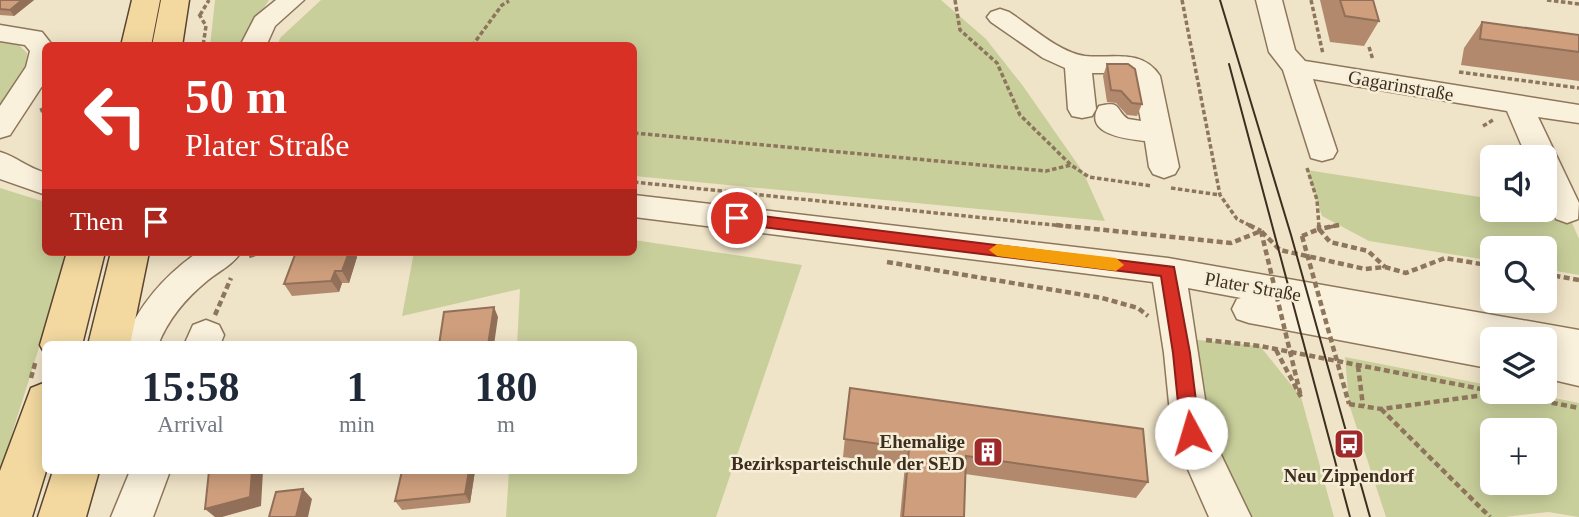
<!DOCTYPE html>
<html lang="en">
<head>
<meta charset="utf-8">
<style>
  :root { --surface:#fff; --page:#f2f2f3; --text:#1f2937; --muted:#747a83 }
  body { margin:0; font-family:"Times New Roman",serif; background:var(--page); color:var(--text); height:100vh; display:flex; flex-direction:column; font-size:26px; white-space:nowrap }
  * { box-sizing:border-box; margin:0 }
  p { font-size:23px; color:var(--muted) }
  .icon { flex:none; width:38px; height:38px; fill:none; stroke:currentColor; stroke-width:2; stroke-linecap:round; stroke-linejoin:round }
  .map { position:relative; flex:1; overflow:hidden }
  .drawer { position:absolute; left:42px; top:341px; width:595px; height:133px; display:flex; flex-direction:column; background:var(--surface); border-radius:10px; box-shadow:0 4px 18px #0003 }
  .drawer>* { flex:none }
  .hud { position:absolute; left:42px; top:42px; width:595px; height:214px; border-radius:10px; box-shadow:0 4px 18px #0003; background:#d93025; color:#fff; overflow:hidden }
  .tools { position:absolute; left:1480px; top:145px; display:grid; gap:14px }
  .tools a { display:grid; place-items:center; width:77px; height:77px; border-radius:10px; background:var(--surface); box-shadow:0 4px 18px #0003; font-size:35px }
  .pin { position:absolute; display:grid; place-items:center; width:60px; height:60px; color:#fff; margin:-30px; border:4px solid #fff; border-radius:50%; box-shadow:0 2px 7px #0007 }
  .me { position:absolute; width:77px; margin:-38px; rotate:354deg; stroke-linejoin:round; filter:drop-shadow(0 0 5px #0008) }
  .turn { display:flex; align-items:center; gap:24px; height:147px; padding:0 28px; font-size:32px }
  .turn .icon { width:91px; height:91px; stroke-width:2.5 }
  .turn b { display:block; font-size:49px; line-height:60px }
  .then { display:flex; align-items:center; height:66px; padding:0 28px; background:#0003; gap:14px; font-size:26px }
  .eta { display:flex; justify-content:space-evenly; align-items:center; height:119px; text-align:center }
  .eta b { font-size:42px; font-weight:800; line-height:49px }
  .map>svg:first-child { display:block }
  .green { fill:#c9cf9b; fill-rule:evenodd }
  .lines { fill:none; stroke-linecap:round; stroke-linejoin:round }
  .minor-casing { stroke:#8d765c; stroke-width:3 }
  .major-casing { stroke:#5b4430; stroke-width:3 }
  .path-far1 { stroke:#8d765c; stroke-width:3.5; stroke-dasharray:4.5 2.5; stroke-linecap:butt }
  .path { stroke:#8d765c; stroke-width:4.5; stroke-dasharray:6 3.5; stroke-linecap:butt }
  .minor { fill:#faf1dc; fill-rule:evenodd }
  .major { fill:#f3d9a0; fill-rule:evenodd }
  .tram { stroke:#3d2e20; stroke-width:2 }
  .path-bridge { stroke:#8d765c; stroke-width:4.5; stroke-dasharray:6 3.5; stroke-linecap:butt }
  .wall { fill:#b2896c }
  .shaded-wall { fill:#916f58 }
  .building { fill:#cf9f7d; stroke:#916f58; stroke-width:2 }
  .route { fill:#d93025; stroke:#8d1f18; stroke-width:2 }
  .slow { fill:#f59e0b }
  .labels { text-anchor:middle; stroke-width:5; stroke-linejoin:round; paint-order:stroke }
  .street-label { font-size:19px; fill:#3d2e20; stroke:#f7eed8 }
  .poi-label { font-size:19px; font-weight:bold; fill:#3d2e20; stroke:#f7eed8; text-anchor:end }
</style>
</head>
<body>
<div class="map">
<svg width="1579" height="517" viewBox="0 0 1579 517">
  <rect width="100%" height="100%" fill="#f0e4c8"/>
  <path class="green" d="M215 0H269L240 45 210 46Z
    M321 0H941L986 39 1023 86 1083 172 1105 221 634 176V46L277 45 281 37Z
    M0 38 18 44 27 53 26 68 0 109Z
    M1307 170 1493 199V210H1545V208L1567 211 1579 239V275L1545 269V248H1493V261L1369 241 1322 216Z
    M0 188 45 202 46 252H69L0 472Z
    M634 240 802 265 716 517H506L509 471H634V345H517L520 289 402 316 414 252H634Z
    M1178 338 1260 346 1301 397 1334 517H1230Z
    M1345 357 1493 386V392H1525L1579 403V517L1548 512 1505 517H1386L1349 404ZM1545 430V483H1493V430Z"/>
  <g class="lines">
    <g class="minor-casing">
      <path id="minor" d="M276 0H304L275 26 266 46H240L255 17Z
        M1256 0H1282L1295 50 1305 61 1579 105V123L1538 117 1579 203 1578 219 1567 223 1556 219 1545 198V158H1527L1507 111 1313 79 1337 151 1333 158 1322 161 1311 158 1283 70 1269 52Z
        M1000 9 1009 12C1031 26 1058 52 1085 56 1112 59 1142 48 1160 76L1179 167 1175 174 1164 178 1153 174 1149 167 1145 141C1127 139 1082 134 1099 106 1122 100 1115 110 1128 119L1141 121 1133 79 1125 73H1092L1096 109 1092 116 1082 118 1072 116 1068 109 1065 68 1043 58 991 22 987 17 991 12Z
        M0 25 42 32 53 46H46V80L10 135 0 138V106L26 67 30 51 25 45 0 41Z
        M0 152C17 157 26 167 46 173V195L0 179Z
        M634 195 1168 258 1579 330V386L1545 378V340H1493V369L1249 323 1237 319 1232 309 1237 299 1241 298 1188 288 1210 432 1251 517H1209L1172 433 1164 353 1153 282 634 217Z
        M198 252H241C233 265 219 271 208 280 186 298 168 319 158 345H122C139 305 163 277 198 252Z
        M206 320 219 325 224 335 220 345H184L193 325Z
        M130 471H170L153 517H111Z"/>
    </g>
    <g class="major-casing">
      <path id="major" d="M132 0H160L151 46H121Z
        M161 0H189L182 46H152Z
        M67 252H105L82 345H46V356L40 345Z
        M111 252H149L130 345H88Z
        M46 382V471L32 517H0V471L31 388Z
        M53 471H99L86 517H38Z"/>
    </g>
    <path class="path-far1" d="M955 0 960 30 997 63 1020 115 1071 165 1089 177 1152 186
      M1182 0 1220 195 1237 219 1253 227
      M1311 0 1323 54
      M1547 0 1579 4
      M199 14 206 26 203 46
      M200 15 209 0
      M472 46 502 5 509 1
      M1369 47 1373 60
      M1459 72 1579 88
      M41 108 46 121
      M1483 126 1493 120
      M634 133 1046 171 1071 165
      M1307 168 1317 200 1319 227
      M634 182 1073 227
      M1171 188 1220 195
      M1330 227 1339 225"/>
    <path class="path" d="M1056 225 1231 243 1261 231 1280 250 1365 269 1385 267 1406 273 1445 258 1493 266
      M1249 225 1261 231
      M1319 225V229L1339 225
      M1302 236 1319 229 1330 242 1368 251 1385 267
      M249 256 261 252
      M887 262 1102 298 1138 308 1148 316
      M1545 274 1579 280
      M215 315 231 278
      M1206 340 1260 346 1579 408
      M1276 350 1301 397
      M1358 366 1363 406
      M31 378 36 360
      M1349 404 1381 409 1492 394
      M1381 409 1490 517"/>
    <use href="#minor" class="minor"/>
    <use href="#major" class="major"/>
    <path class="tram" d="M1220 0 1291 235 1370 517
      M1229 64 1350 517"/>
    <path class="path-bridge" d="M1261 231 1301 397
      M1302 236 1349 404"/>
  </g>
  <path class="wall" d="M0 0H34L14 16 0 15Z
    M1320 0H1373L1379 21 1364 46 1330 42Z
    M1482 22 1579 35V81L1461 65 1464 48Z
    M1107 64 1142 104 1137 116 1127 115 1116 103 1107 102 1103 76Z
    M296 252H354L357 257 349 283H342L339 292 292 296 284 284Z
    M850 388 1148 482 1136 498 965 474 964 517H900L905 465 843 457Z
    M475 471 470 503 402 510 395 501Z"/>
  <path class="shaded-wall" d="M22 0H34L14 16 10 10Z
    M347 252H354L357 257 349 283 342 271Z
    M335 271 342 283 339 292 331 281Z
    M494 307 498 317 494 345H488Z
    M252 471H263L261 506 222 517H215L205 509Z
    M469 471H475L470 503 465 494Z
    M303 489 312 499 308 517H296Z"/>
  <path class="building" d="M0 0H22L10 10 0 9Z
    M1340 0H1373L1379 21 1345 16Z
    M1482 22 1579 35V52L1480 39Z
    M1107 64H1128L1135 69 1142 104 1132 103 1121 91 1111 90Z
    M296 252H349L342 271H335L331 281 284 284Z
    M494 307 488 345H439L444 312Z
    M850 388 1143 429 1148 482 966 456 964 517H903L909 448 844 439Z
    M209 471H252L250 497 205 509Z
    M402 471H469L465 494 395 501Z
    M303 489 296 517H269L276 492Z"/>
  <path class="route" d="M737 213 1174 267 1190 353 1200 433 1197 439 1191 441 1184 439 1181 433 1173 353 1161 276 737 224 729 218Z"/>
  <path class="slow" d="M997 244 1116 258 1124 265 1116 271 997 256 989 250Z"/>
  <defs>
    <g id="bus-square" transform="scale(1.575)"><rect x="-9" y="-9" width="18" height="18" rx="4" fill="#9e2a2b" stroke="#f7eed8"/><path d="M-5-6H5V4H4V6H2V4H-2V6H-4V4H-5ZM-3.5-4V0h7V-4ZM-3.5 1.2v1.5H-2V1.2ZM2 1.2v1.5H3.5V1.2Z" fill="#fff"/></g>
    <g id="building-square" transform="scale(1.575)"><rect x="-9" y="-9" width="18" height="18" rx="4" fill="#9e2a2b" stroke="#f7eed8"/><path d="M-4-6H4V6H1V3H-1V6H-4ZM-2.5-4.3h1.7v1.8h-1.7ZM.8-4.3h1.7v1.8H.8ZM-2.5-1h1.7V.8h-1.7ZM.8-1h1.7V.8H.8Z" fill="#fff"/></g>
  </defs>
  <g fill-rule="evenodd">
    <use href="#bus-square" x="1349" y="444"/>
    <use href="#building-square" x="988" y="452"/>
  </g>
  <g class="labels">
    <g class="street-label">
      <text transform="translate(1401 85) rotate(10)" y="7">Gagarinstraße</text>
      <text transform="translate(1253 286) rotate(10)" y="7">Plater Straße</text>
    </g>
    <g class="poi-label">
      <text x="965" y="448">Ehemalige<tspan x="965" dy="22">Bezirksparteischule der SED</tspan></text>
      <text x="1349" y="482" text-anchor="middle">Neu Zippendorf</text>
    </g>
  </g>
</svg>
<div class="tools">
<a><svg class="icon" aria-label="sound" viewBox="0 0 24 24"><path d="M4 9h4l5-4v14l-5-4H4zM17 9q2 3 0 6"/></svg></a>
<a><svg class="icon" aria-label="search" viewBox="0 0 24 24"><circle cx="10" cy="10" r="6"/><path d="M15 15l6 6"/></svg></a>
<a><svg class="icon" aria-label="layers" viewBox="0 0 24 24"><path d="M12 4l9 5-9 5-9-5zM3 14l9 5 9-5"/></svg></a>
<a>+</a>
</div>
<div class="pin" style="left:737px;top:218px;background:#d93025"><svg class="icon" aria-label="arrive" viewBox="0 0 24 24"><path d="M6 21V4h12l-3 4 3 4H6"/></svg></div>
<svg class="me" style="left:1191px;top:433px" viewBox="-20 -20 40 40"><circle r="19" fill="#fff"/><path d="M0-13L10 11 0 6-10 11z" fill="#d93025"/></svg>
<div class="hud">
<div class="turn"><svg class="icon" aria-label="left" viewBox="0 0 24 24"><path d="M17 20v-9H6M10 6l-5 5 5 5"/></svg><div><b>50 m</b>Plater Straße</div></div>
<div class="then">Then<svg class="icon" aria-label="arrive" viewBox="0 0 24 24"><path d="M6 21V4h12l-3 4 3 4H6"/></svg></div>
</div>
<section class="drawer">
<div class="eta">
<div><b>15:58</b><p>Arrival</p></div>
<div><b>1</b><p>min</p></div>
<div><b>180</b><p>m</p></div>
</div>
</section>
</div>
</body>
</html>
